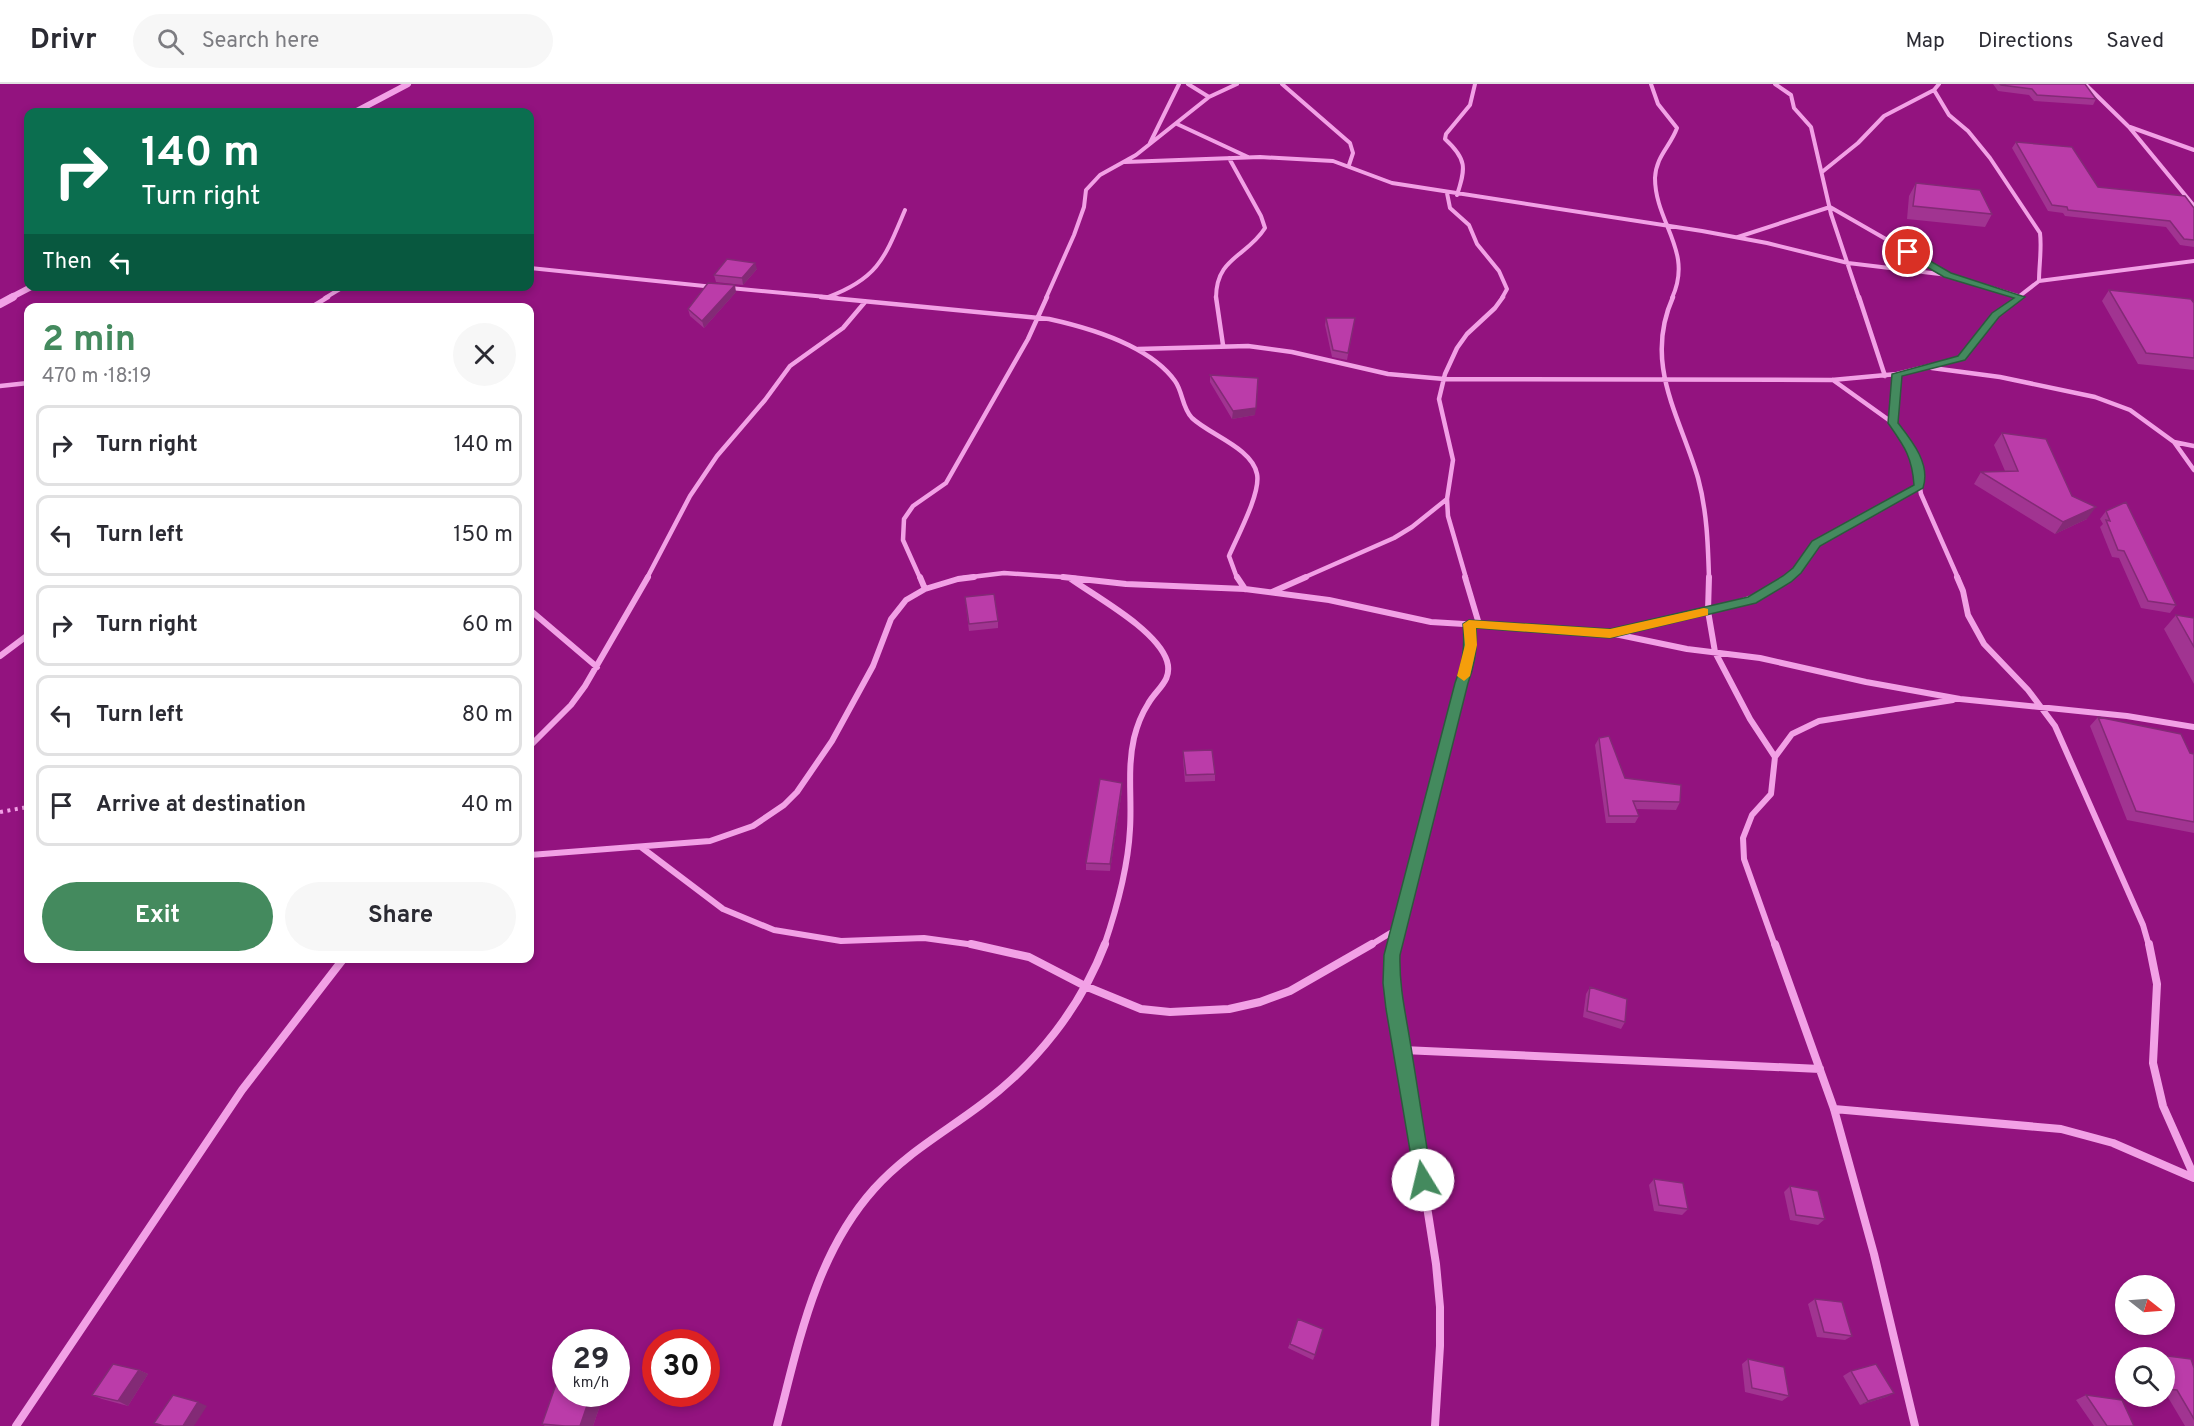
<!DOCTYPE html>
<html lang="en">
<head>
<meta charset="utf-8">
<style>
  :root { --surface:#fff; --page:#f7f7f7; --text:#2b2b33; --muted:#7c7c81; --line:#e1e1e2; --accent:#448a5e }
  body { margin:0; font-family:Overpass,sans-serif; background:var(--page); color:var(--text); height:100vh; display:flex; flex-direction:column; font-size:22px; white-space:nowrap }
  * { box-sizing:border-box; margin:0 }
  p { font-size:20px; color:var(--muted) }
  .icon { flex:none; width:33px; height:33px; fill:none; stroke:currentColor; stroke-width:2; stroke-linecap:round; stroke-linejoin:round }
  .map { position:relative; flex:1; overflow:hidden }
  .drawer { position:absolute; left:24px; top:219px; width:510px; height:660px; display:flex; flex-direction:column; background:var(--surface); border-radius:12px; box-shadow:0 3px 9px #0003 }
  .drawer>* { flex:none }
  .top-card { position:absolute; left:24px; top:24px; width:510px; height:183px; border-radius:12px; box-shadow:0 3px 9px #0003; background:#0b6e4f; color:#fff; overflow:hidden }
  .needle { width:39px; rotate:107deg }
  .fabs { position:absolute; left:2115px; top:1191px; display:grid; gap:12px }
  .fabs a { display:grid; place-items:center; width:60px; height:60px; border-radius:50%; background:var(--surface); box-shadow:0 3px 9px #0003; font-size:30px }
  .speed { position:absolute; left:552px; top:1245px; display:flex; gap:12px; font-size:30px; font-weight:700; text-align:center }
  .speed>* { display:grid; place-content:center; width:78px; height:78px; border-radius:50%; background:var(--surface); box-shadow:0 3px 9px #0003; line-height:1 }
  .speed small { font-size:15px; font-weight:400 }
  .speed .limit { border:9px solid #d22; background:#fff; color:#111 }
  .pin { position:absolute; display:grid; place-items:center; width:51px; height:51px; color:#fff; margin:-26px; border:3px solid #fff; border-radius:50%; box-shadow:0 2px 6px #0007 }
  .me { position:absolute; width:66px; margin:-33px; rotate:351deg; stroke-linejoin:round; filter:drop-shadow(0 0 4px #0008) }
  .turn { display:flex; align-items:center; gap:21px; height:126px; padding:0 18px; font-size:27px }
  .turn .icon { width:78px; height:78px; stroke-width:2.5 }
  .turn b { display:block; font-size:42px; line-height:51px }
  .then { display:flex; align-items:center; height:57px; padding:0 18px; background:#0003; gap:12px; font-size:22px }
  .round { display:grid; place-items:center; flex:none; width:63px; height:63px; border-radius:32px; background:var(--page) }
  .headline { display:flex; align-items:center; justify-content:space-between; height:102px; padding:0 18px }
  h1 { font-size:36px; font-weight:700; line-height:45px; color:var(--accent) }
  .button { display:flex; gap:12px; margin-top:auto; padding:12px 18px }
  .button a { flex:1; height:69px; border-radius:36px; background:var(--accent); color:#fff; font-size:24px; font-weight:700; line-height:69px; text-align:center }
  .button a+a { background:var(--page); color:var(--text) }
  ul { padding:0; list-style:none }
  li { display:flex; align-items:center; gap:18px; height:81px; margin:0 12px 9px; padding:0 6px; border:3px solid var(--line); border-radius:12px }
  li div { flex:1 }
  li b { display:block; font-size:22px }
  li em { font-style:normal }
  header { display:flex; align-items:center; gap:36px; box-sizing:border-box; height:84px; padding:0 30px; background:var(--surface); border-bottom:2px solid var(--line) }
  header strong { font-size:28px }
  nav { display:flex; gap:33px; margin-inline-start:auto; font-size:21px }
  .search { width:420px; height:54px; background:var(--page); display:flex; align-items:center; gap:15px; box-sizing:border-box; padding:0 21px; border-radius:33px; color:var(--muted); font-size:22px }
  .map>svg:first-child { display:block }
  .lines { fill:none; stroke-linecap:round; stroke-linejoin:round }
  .path { stroke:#f2a1e6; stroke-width:4; stroke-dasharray:3 4.5; stroke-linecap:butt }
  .minor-far3 { stroke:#f2a1e6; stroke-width:4 }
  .minor-far2 { stroke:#f2a1e6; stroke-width:4.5 }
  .minor-far1 { stroke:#f2a1e6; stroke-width:6 }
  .minor { stroke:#f2a1e6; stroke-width:8 }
  .tertiary-far1 { stroke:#f2a1e6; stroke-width:6 }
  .tertiary { stroke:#f2a1e6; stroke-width:8 }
  .wall { fill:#a13491 }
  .shaded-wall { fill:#832a76 }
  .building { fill:#bb3ca9; stroke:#832a76; stroke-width:1.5 }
  .route { fill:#448a5e; stroke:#2c5a3d; stroke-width:1.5 }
  .slow { fill:#f59e0b }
</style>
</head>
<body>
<header>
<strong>Drivr</strong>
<div class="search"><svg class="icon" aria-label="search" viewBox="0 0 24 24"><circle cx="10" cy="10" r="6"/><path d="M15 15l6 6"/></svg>Search here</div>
<nav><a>Map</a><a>Directions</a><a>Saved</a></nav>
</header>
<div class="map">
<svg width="2194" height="1342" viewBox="0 0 2194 1342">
  <rect width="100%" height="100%" fill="#93137f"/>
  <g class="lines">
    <path class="path" d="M0 728 28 723"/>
    <path class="minor-far3" d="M1188 0 1209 13
      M1282 0 1350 59 1353 69 1349 81
      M1651 0 1658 20 1677 44C1670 63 1656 72 1655 94 1655 139 1694 167 1672 214
      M1775 0 1791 11 1794 24 1811 43 1831 130 1859 214
      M2085 0 2129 43 2194 122
      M1934 6 1949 31 1968 47 1990 74 2040 149C2042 165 2039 181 2039 197L2017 214
      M1177 40 1248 73
      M2130 43 2194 66
      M1150 59 1179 0
      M1125 78 1260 73 1333 77 1392 99 1702 147 1767 159 1848 179 1948 191 2021 213
      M1822 88 1858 59 1884 32 1934 6 1939 0
      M1447 109 1450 124 1469 141 1477 160 1499 187 1507 205 1502 214
      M1457 111C1466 84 1467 75 1445 55L1446 50 1470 21 1475 0
      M1738 153 1830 123 1945 189
      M530 184 714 203
      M2039 197 2194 177
      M730 204 837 214
      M828 213C879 194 885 173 905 126
      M325 214 345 202
      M1046 214 1074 151 1084 123 1086 106 1100 91 1136 71 1209 13 1237 0
      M1216 214C1216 173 1247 173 1265 144L1261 132 1229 74"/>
    <path class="minor-far2" d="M821 213 1049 235C1090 244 1149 261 1175 297 1183 308 1182 324 1192 334 1210 351 1252 364 1257 390 1261 409 1237 453 1229 472L1237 494
      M1216 213 1223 261
      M1673 213C1643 280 1680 332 1698 394 1707 427 1708 461 1709 494
      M1859 213 1885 292
      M310 224 328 213
      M1138 265 1248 262 1292 268 1388 290 1444 295 1832 296 1897 290 1962 274 1996 231 2019 213
      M1932 284 2000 293 2095 313 2130 326 2174 358 2194 362
      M1897 290 1893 339 1913 365 1921 410 1958 494
      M1833 296 1893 339
      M0 302 28 299
      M2174 358 2194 386
      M647 494 690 412 717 372 765 316 790 282 843 244 865 218
      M920 494 903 456 904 435 913 422 946 399 1028 255 1047 213
      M963 494 1004 489 1076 494
      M1303 494 1394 454 1412 443 1447 415
      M1466 494 1448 432 1447 415 1453 376 1439 315 1445 290 1457 264 1467 250 1495 224 1503 213
      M1787 494 1797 486 1816 460 1919 402"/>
    <path class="minor-far1" d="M920 493 925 505
      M1063 493 1126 500 1245 505 1329 516 1431 538 1610 549 1687 565 1760 574 1866 598 1960 615 2127 632 2194 643
      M1237 493 1245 505
      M1465 493 1479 540
      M1957 493 1963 507 1968 531 1984 560 2028 606 2055 642 2143 841 2149 862
      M1071 495C1098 514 1157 546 1167 577 1173 597 1156 605 1148 620 1141 631 1137 642 1134 654 1127 685 1132 714 1130 745 1128 785 1117 824 1104 862
      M1272 508 1306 493
      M530 526 597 583
      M1614 548 1708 527 1709 493
      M0 572 28 551
      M530 662 571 621 585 602 648 493
      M1775 673 1792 650 1819 637 1953 616
      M641 763 723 825 774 846 841 857 924 854 982 862
      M530 771 710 757 753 742 784 721 797 708 832 657 873 582 891 535 906 516 925 505 958 495 974 493
      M1369 862 1397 845
      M1394 862 1468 577 1469 540
      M1775 862 1744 775 1743 754 1752 731 1771 710 1775 673 1750 635 1715 568 1708 527C1738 519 1764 513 1789 493"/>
    <path class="minor" d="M971 860 1029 873 1085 902 1141 925 1170 928 1229 925 1260 918 1290 907 1372 860
      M1395 860 1392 871 1394 912 1436 1180 1440 1223V1262L1435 1342
      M1775 860 1834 1025 1874 1170 1915 1342
      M2149 860 2157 900 2153 979 2163 1022 2194 1092
      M1403 966 1820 985
      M1834 1025 2061 1045 2113 1059 2194 1094
      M16 1342 242 1006 344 874
      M777 1342C799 1258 815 1171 874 1105 905 1070 945 1048 982 1020 1036 980 1081 923 1105 860"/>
    <path class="tertiary-far1" d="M355 28 408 0
      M10 214 33 202"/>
    <path class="tertiary" d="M0 220 13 213"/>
  </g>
  <path class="wall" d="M1993 0H2085L2096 15 2093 21 2034 17 2029 11 1998 7Z
    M2016 58 2098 103 2194 124V163L2180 161 2166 143 2065 132 2063 129 2048 127 2012 64Z
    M1916 99 1992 130 1985 143 1907 135 1909 112Z
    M757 185 743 201 716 198 714 191Z
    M2109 206 2194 219V286L2138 280 2102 217Z
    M736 208 704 244 690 232 688 225Z
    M1326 234H1355L1347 276 1332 273 1325 241Z
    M1210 291 1255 331 1232 335 1210 298Z
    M2002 349 2087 435 2055 450 1974 400 1981 388 2005 387 1994 361Z
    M2106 427 2176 521 2170 529 2141 524 2119 474 2112 473 2100 443 2103 440 2100 435Z
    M965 513 998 537V544L969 547Z
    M2176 531 2194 534V600L2164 545Z
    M2098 633 2190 669 2194 670V749L2127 736 2090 642Z
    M1599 654 1625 694 1680 718 1676 726 1636 725 1639 732 1635 739H1606L1595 661Z
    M1183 667 1215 690V697L1185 698 1183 675Z
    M1122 699V706L1110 787 1086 786V779Z
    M1590 903 1625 938 1621 945 1583 933 1586 910Z
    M1654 1095 1688 1125 1682 1131 1654 1127 1649 1101Z
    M1790 1102 1825 1135 1818 1141 1790 1136 1784 1108Z
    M1815 1215 1852 1252 1845 1256 1817 1253 1808 1220Z
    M1298 1235 1315 1271 1313 1276 1288 1264Z
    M2152 1270 2191 1275 2194 1284V1342H2185L2166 1310H2164V1274H2145Z
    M1748 1275 1789 1312 1782 1317 1745 1308 1742 1280Z
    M139 1286 148 1290 128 1322 102 1315 92 1311Z
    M1851 1287 1894 1309 1886 1313 1860 1321 1843 1292Z
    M604 1310 593 1342H545L542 1340Z
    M2086 1311 2134 1342H2094L2076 1316Z"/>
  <path class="shaded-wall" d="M755 179 757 185 743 201 742 194Z
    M735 201 736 208 704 244 702 237Z
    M1256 324 1255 331 1232 335 1233 327Z
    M2096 423 2087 435 2055 450 2063 438Z
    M1122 699V706L1110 787V780Z
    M139 1286 148 1290 128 1322 118 1317Z
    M1894 1309 1886 1313 1860 1321 1868 1317Z
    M591 1310H604L593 1342H580Z
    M198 1318 207 1322 194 1342H183Z"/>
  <path class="building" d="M2000 0H2085L2096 15 2037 11 2032 5 2001 1Z
    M2016 58 2072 63 2098 103 2185 112 2194 124V156L2184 155 2170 137 2068 126 2067 123 2052 121Z
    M1916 99 1980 106 1992 130 1913 122Z
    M727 175 755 179 742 194 714 191Z
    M708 199 735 201 702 237 688 225Z
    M2109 206 2191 215 2194 219V274L2146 269Z
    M1326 234H1355L1348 269 1333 266Z
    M1210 291 1258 294 1256 324 1233 327Z
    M2002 349 2046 355 2072 412 2096 423 2063 438 1981 388 2018 387Z
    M2126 418 2176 521 2148 517 2124 467 2118 466 2106 436 2110 437 2106 427Z
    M994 510 998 537 969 540 965 513Z
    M2176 531 2194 534V563Z
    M2098 633 2181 650 2190 669 2194 670V738L2136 727Z
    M1609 652 1625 694 1681 701 1680 718 1633 717 1639 732H1609L1599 654Z
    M1212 666 1215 690 1186 691 1183 667Z
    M1100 695 1122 699 1110 780 1086 779Z
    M1590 903 1627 915 1625 938 1587 927Z
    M1654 1095 1683 1099 1688 1125 1659 1121Z
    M1790 1102 1818 1107 1825 1135 1796 1131Z
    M1815 1215 1842 1218 1852 1252 1824 1248Z
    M1298 1235 1323 1245 1315 1271 1290 1260Z
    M2152 1270 2191 1275 2194 1284V1335L2177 1306 2167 1305 2164 1299V1274H2154Z
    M566 1272V1310H591L580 1342H565L542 1340Z
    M1748 1275 1784 1283 1789 1312 1752 1304Z
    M113 1280 139 1286 118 1317 92 1311Z
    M1876 1280 1894 1309 1868 1317 1851 1287Z
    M173 1311 198 1318 183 1342H164L154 1339Z
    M2086 1311 2122 1316 2134 1342H2107Z"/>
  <path class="route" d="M1905 166H1911L1951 189 2025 213 1999 233 1965 276 1902 292 1898 339C1912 357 1931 380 1923 404L1820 462 1801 489 1791 498 1756 519 1610 554 1476 544C1478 564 1475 580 1468 599L1400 871C1399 903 1406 931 1411 963 1418 1007 1425 1051 1432 1096L1429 1102 1423 1104 1416 1102 1386 925 1383 899 1384 871 1455 599C1463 578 1465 562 1463 540L1469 536 1610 545 1748 513 1783 492 1793 484 1812 457 1914 401C1912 372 1904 362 1888 339L1892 290 1958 272 1992 229 2014 214 1944 193 1905 170Z"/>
  <path class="slow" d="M1704 524 1708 525V531L1610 554 1476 544 1477 561 1470 592 1464 597 1457 592 1465 561 1463 540 1469 536 1610 545Z"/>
</svg>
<div class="fabs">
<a><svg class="needle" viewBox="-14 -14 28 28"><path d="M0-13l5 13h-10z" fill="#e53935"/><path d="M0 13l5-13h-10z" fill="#7c7c81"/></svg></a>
<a><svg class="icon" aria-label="search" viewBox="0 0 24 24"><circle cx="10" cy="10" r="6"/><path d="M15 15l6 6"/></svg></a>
</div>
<div class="speed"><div>29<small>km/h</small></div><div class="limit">30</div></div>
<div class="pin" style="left:1908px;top:168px;background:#d93025"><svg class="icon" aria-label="arrive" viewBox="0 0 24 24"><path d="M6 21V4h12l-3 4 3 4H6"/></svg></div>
<svg class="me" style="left:1423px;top:1096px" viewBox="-20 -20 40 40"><circle r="19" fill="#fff"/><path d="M0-13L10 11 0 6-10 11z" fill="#448a5e"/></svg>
<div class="top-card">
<div class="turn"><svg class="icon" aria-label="right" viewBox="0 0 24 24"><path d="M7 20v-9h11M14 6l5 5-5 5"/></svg><div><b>140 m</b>Turn right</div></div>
<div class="then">Then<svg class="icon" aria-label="left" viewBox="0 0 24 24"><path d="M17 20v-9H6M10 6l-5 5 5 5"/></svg></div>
</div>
<section class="drawer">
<div class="headline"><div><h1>2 min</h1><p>470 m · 18:19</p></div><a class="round"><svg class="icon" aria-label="close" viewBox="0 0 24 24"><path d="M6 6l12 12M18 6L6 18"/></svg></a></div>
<ul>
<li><svg class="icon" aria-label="right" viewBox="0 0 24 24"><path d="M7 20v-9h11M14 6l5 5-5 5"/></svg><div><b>Turn right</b></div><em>140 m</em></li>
<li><svg class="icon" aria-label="left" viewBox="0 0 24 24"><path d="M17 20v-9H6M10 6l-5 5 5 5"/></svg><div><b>Turn left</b></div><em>150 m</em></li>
<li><svg class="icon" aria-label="right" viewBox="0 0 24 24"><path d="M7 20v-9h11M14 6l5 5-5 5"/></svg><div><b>Turn right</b></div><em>60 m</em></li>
<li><svg class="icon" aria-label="left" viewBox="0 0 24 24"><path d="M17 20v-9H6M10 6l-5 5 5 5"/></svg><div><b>Turn left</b></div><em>80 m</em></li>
<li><svg class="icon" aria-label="arrive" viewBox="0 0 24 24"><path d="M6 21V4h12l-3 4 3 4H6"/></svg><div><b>Arrive at destination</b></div><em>40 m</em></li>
</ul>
<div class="button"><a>Exit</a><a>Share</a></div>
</section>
</div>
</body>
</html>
